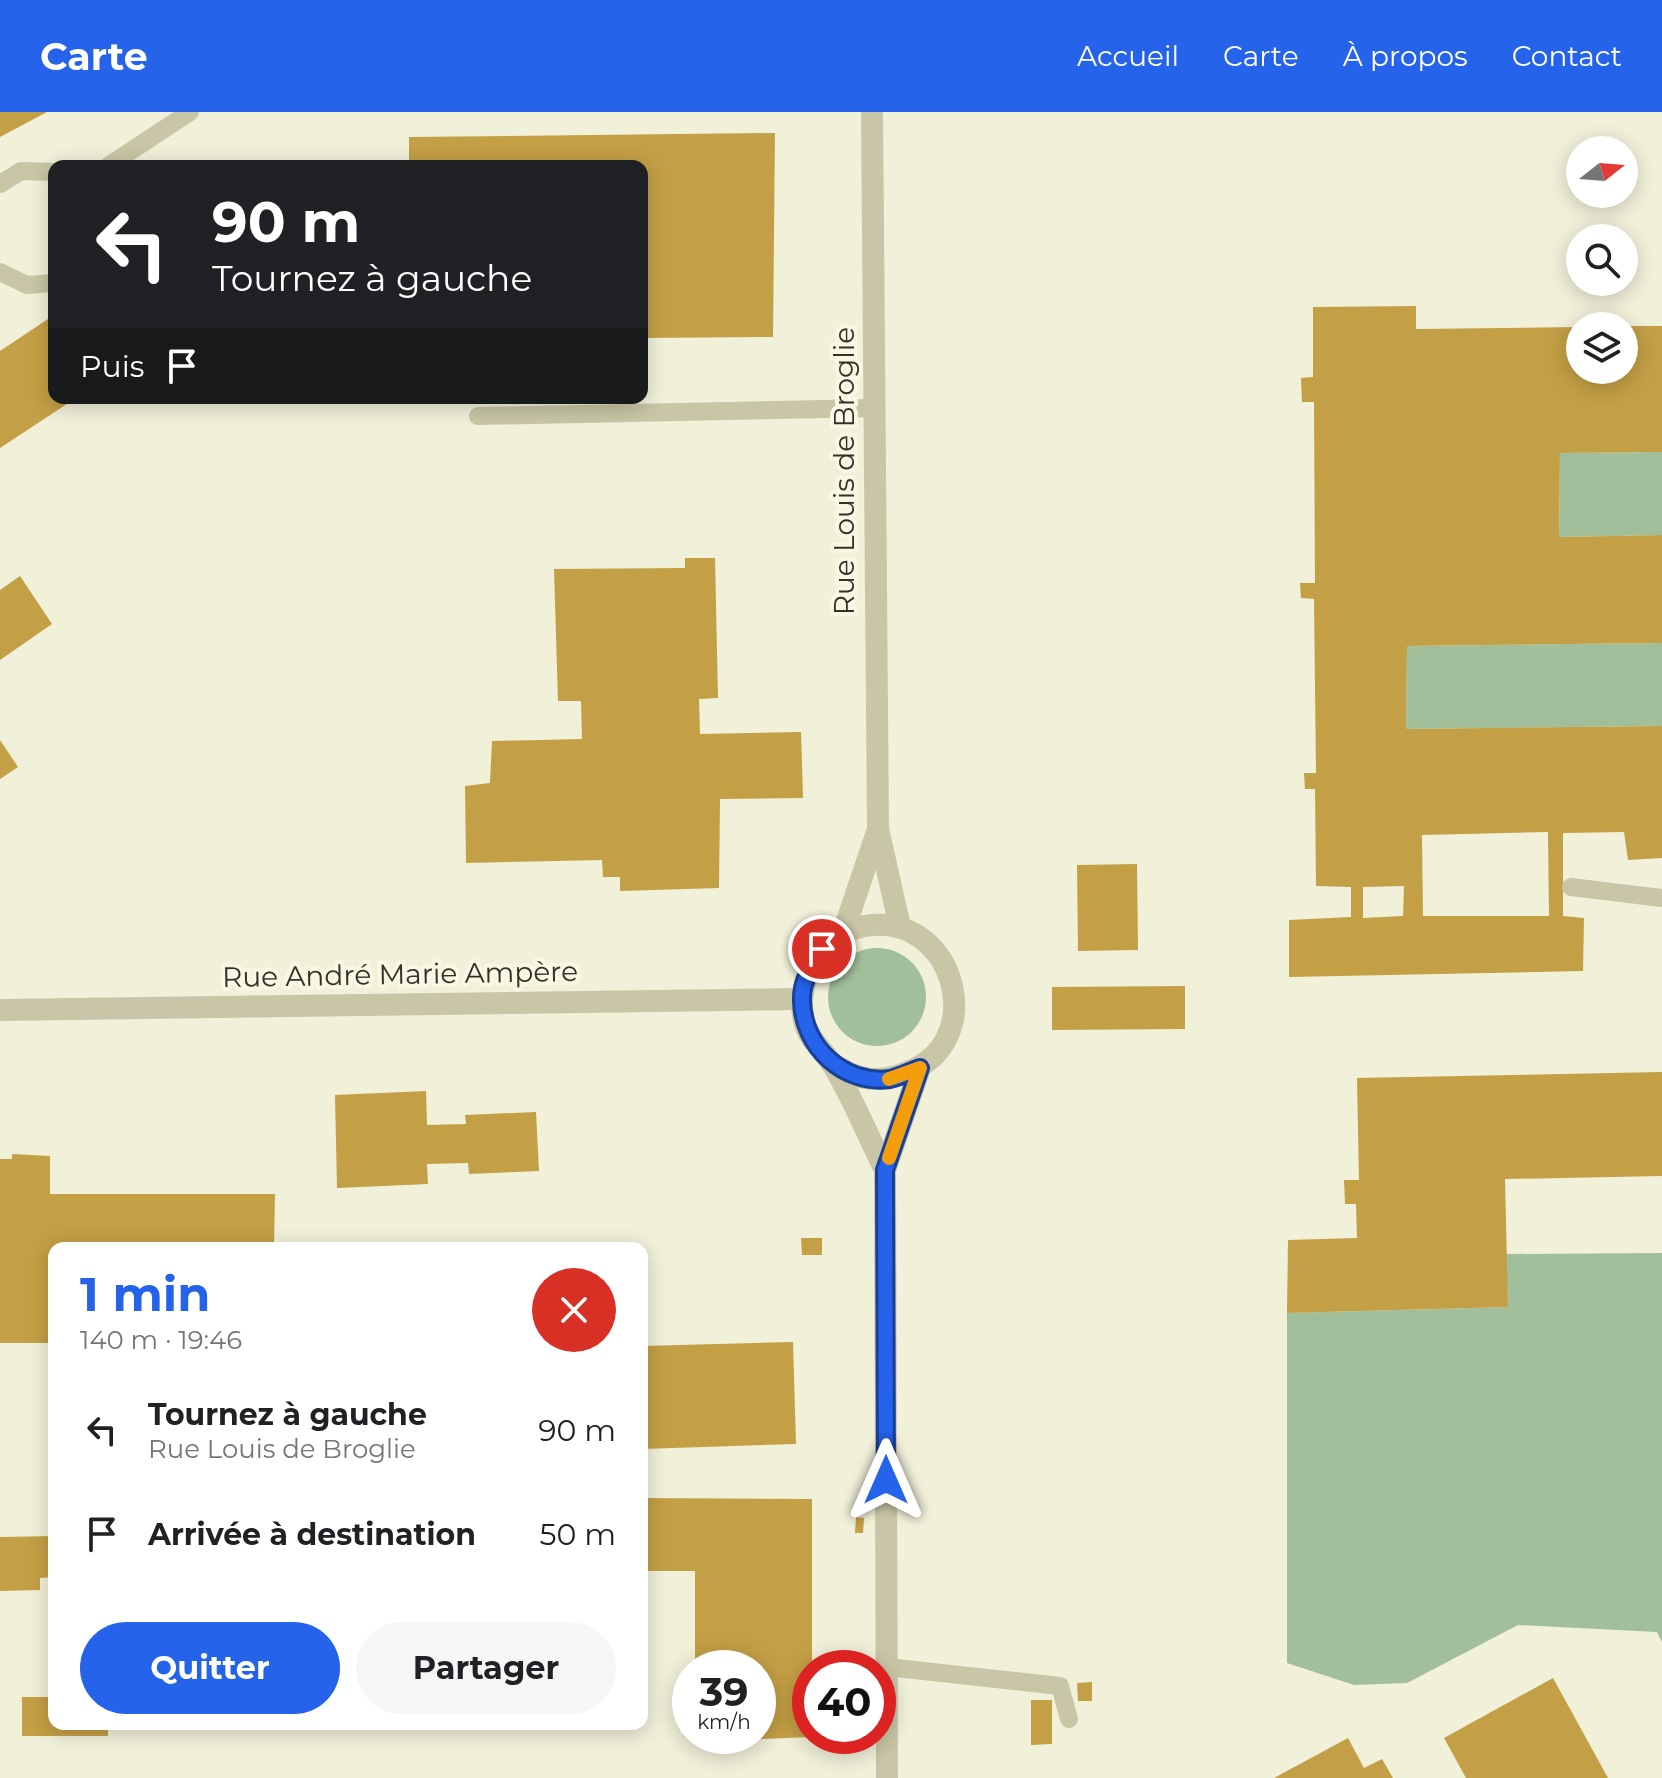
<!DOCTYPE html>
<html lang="fr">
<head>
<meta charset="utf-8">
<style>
  :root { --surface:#fff; --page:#f6f6f6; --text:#202124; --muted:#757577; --accent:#2563eb }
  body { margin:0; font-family:Montserrat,sans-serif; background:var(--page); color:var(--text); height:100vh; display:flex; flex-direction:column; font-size:30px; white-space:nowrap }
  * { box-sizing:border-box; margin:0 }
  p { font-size:26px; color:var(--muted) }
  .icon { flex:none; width:44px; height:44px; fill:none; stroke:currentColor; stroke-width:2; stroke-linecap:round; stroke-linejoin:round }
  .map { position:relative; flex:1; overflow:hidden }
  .panel { position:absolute; left:48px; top:1130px; width:600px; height:488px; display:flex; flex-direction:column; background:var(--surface); border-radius:16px; box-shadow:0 4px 20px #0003 }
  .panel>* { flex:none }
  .guide { position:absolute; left:48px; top:48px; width:600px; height:244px; border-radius:16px; box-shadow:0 4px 20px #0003; background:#202124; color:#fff; overflow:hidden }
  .needle { width:52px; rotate:73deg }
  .controls { position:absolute; left:1566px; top:24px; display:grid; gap:16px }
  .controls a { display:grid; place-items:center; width:72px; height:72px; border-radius:50%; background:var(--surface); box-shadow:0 4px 20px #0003; font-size:40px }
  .speed { position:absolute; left:672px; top:1538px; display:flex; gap:16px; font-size:40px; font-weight:700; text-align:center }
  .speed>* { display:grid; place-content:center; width:104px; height:104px; border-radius:50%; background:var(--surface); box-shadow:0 4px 20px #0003; line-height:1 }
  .speed small { font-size:20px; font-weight:400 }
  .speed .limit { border:12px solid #d22; background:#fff; color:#111 }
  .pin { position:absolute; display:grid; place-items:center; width:68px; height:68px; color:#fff; margin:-34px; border:4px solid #fff; border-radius:50%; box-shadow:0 2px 8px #0007 }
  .me { position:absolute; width:88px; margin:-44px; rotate:0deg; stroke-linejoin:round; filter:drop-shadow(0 0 6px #0008) }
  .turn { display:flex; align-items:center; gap:28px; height:168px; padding:0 32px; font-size:36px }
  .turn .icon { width:104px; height:104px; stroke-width:2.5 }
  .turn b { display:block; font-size:56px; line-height:68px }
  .then { display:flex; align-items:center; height:76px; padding:0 32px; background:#0003; gap:16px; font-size:30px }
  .round { display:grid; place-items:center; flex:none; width:84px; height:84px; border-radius:42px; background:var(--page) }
  .overview { display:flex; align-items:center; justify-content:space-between; height:136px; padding:0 32px }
  h1 { font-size:48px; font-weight:700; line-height:60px; color:var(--accent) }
  .primary-button { display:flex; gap:16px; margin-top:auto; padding:16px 32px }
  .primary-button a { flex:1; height:92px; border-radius:48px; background:var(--accent); color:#fff; font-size:32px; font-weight:700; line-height:92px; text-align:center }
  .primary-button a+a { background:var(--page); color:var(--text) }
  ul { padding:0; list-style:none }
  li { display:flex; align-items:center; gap:24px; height:104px; padding:0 32px }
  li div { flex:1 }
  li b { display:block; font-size:30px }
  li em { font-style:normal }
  header { display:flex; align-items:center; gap:48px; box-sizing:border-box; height:112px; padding:0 40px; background:var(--accent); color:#fff }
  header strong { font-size:38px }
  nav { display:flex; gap:44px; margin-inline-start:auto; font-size:28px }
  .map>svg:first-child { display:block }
  .green { fill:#a1bf9a }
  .building { fill:#c39f45; fill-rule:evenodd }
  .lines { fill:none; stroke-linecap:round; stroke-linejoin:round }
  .service { stroke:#c8c6a6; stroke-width:18 }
  .minor { stroke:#c8c6a6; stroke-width:22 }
  .tertiary { stroke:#c8c6a6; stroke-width:22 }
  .route-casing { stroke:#184099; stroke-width:20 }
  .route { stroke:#2563eb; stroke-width:14 }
  .slow { stroke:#f59e0b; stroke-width:14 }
  .labels { text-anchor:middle; stroke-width:8; stroke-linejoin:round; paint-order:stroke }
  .street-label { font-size:28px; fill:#343127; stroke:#f8f8e5 }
</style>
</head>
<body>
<header>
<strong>Carte</strong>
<nav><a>Accueil</a><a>Carte</a><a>À propos</a><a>Contact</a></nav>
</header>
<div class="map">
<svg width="1662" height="1666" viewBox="0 0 1662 1666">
  <rect width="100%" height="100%" fill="#f1f0d9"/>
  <path class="green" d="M1662 340V423L1559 425 1560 341Z
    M1662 531V614L1406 617 1407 534Z
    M828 885a49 49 0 1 1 98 0a49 49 0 1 1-98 0Z
    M1662 1141V1530L1657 1520 1518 1513 1407 1571 1354 1573 1287 1551V1201L1508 1195 1506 1142Z"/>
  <path class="building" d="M0 0H47L0 25Z
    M775 21 773 225 642 226V54H409V25Z
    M1416 194V217L1580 215V258H1624V214H1662V340L1560 341 1559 425 1662 423V531L1407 534 1406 617 1662 614V746L1628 748 1624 720 1563 721V804L1584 806 1583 859 1289 865V808L1351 805V775L1316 774 1315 677H1305L1304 661H1316L1314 487 1301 486 1300 471H1315L1314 290H1302L1301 266 1313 265V195ZM1548 720 1549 804H1423L1422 723ZM1404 774 1403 804 1363 806V775Z
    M54 203V286H76L0 336V239Z
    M685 446H715L718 586 699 587 700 622 801 620 803 686 720 687 719 776 620 779V765H603L602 748 466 751 465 674 490 671 492 629 582 627 581 589H558L554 457 685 456Z
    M20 464 52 512 0 548V478Z
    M0 628 18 655 0 667Z
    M1137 752 1138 838 1078 839 1077 753Z
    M1185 874V917L1052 918V875Z
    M1662 960V1064L1505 1067 1508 1195 1287 1201 1288 1128 1357 1126 1356 1092H1345L1344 1068H1359L1357 966Z
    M426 979 427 1013 466 1012 465 1003 536 1000 539 1059 469 1062 468 1051 427 1052 428 1072 337 1076 335 983Z
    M12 1042 50 1044V1082H275L274 1136H54V1231H0V1047H12Z
    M801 1126H822V1143H802Z
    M793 1230 796 1332 642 1337V1234Z
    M642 1386 812 1387V1556L810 1594H806L807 1600H810V1625L741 1628V1624H758V1556H695V1459H642Z
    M856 1405 864 1406 863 1421H855Z
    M54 1424V1465L40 1466V1478L0 1479V1425Z
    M1553 1566 1608 1666H1466L1444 1626Z
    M1092 1570V1589H1078L1077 1571Z
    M22 1585H54V1612H108V1624H22Z
    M1031 1588H1052V1632L1031 1633Z
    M1348 1626 1364 1656 1382 1647 1393 1666H1274Z"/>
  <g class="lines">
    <path class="service" d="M108 54 190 0
      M0 72 21 59 54 60
      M0 160 27 173 54 171
      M478 304 874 296
      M1571 775 1662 786
      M887 1555 1060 1574 1069 1607"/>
    <path class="minor" d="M0 898 801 887"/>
    <path class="tertiary" d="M872 0 878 717 900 815
      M843 821 877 720
      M832 952C841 956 851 963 860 965 876 969 893 966 907 960 988 931 957 806 872 813 825 817 794 865 804 909 809 929 824 938 834 955 853 987 868 1024 885 1058
      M887 1666 885 1058 920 956"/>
  </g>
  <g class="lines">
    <g class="route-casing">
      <path id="route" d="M822 837C812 853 801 870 802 889 803 935 844 973 890 967 900 965 911 959 920 956L885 1058 886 1368"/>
    </g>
    <use href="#route" class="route"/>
    <path class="slow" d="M889 967 920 956 889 1046"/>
  </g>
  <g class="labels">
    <g class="street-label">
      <text transform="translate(844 359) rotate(-90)" y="10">Rue Louis de Broglie</text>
      <text transform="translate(400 862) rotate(-1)" y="10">Rue André Marie Ampère</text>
    </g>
  </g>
</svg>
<div class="controls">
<a><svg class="needle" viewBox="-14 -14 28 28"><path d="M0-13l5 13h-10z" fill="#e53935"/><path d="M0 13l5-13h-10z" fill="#757577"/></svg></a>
<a><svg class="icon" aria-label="search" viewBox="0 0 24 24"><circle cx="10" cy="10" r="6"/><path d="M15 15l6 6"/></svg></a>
<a><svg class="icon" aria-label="layers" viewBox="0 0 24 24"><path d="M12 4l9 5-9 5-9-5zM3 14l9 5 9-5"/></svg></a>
</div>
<div class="speed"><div>39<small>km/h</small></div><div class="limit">40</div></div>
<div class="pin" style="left:822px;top:837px;background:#d93025"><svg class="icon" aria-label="arrive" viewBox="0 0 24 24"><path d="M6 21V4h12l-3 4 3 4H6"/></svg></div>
<svg class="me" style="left:886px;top:1368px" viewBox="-20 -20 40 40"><path d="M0-17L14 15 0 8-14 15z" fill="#2563eb" stroke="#fff" stroke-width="4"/></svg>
<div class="guide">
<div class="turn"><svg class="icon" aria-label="left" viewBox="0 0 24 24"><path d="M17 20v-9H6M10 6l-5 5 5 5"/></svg><div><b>90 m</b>Tournez à gauche</div></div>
<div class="then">Puis<svg class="icon" aria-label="arrive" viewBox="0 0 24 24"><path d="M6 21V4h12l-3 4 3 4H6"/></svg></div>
</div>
<section class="panel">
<div class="overview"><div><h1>1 min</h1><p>140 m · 19:46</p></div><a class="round" style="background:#d93025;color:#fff"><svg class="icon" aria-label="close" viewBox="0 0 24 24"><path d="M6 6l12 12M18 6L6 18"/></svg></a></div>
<ul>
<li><svg class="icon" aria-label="left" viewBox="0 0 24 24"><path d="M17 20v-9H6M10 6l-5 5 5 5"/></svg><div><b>Tournez à gauche</b><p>Rue Louis de Broglie</p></div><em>90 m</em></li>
<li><svg class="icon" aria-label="arrive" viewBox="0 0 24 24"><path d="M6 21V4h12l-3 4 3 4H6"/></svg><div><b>Arrivée à destination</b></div><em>50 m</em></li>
</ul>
<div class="primary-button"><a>Quitter</a><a>Partager</a></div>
</section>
</div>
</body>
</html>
